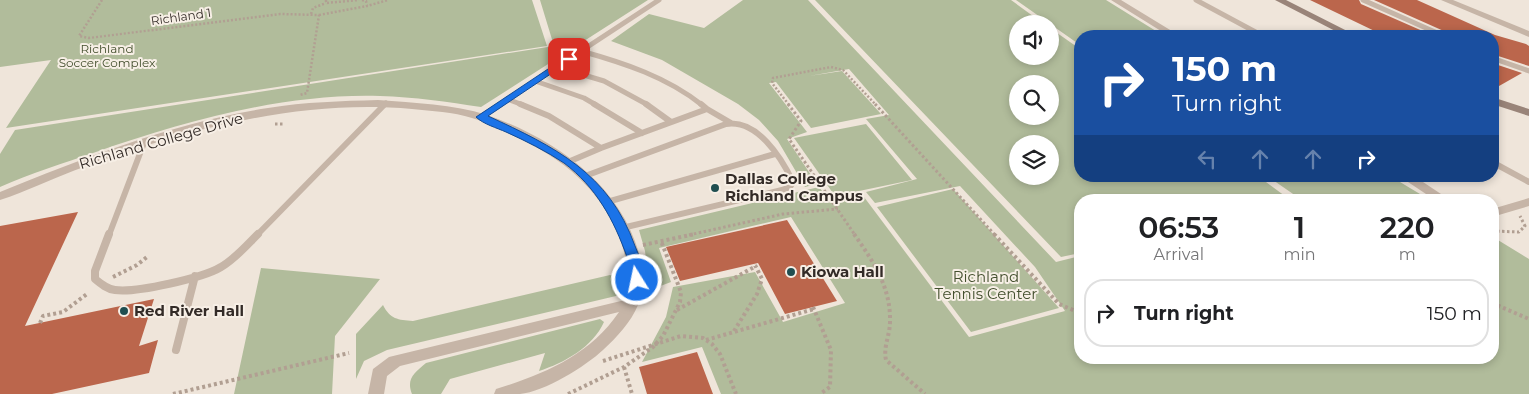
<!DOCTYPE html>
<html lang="en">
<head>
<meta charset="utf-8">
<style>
  :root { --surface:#fff; --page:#f6f6f6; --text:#202124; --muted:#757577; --line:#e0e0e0 }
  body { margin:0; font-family:Montserrat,sans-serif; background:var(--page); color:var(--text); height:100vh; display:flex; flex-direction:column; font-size:19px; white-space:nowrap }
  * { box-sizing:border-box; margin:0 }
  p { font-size:16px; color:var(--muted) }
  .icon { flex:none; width:28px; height:28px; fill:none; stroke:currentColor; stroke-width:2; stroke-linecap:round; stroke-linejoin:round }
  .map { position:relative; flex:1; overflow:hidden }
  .sheet { position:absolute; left:1074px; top:194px; width:425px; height:170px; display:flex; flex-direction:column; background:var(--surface); border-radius:20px; box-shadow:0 2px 8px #0003 }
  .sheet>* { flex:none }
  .hud { position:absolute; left:1074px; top:30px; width:425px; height:152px; border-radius:20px; box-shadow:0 2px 8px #0003; background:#1a4fa0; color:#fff; overflow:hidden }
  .controls { position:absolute; left:1009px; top:15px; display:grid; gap:10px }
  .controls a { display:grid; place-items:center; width:50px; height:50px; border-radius:50%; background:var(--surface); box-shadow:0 2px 8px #0003; font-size:25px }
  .pin { position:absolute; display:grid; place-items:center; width:42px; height:42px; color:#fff; margin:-21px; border-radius:10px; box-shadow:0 2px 8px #0006 }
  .me { position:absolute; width:55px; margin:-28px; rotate:350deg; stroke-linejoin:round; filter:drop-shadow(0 0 4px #0008) }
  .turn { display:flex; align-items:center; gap:18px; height:105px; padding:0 15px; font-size:22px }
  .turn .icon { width:65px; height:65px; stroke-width:2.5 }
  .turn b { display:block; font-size:35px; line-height:42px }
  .lanes { display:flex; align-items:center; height:48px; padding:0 15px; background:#0003; justify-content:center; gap:25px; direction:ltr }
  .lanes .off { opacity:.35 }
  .eta { display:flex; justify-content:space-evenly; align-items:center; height:85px; text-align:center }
  .eta b { font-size:30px; font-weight:600; line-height:35px }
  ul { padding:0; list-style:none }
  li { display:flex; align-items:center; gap:15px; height:68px; margin:0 10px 8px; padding:0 5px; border:2px solid var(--line); border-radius:20px }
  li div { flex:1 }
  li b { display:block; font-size:19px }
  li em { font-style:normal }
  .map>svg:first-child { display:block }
  .green { fill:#b1bc9b; fill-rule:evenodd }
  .building { fill:#bb664c }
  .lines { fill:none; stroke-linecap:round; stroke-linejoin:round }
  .path-far2 { stroke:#b19f92; stroke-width:2.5; stroke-dasharray:2 2; stroke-linecap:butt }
  .path-far1 { stroke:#b19f92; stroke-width:3; stroke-dasharray:2.5 2.5; stroke-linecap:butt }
  .path { stroke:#b19f92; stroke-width:4; stroke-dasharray:3 3; stroke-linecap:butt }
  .lane-far2 { stroke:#c6b5a7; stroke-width:5 }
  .lane-far1 { stroke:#c6b5a7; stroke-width:6 }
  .lane { stroke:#c6b5a7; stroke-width:8 }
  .street { fill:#c6b5a7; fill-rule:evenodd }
  .secondary { fill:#998479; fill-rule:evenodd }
  .route { fill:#1a73e8; stroke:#114b97 }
  .poi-dot { fill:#204e50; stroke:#f7efe6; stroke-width:2 }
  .labels { text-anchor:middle; stroke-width:4; stroke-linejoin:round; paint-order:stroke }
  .far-street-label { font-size:12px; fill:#332b27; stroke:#f7efe6 }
  .far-park-label { font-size:12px; fill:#434f2d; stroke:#f7efe6 }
  .street-label { font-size:15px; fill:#332b27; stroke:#f7efe6 }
  .poi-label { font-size:15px; font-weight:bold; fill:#332b27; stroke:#f7efe6; text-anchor:start }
  .park-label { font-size:15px; fill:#434f2d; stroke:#f7efe6 }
</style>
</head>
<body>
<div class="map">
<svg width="1529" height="394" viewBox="0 0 1529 394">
  <rect width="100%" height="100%" fill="#efe5da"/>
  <path class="green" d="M0 0H532L547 46 6 128 51 60 0 67Z
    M540 0H648L481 107C448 102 414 97 380 96 285 93 185 121 96 152 64 163 31 173 0 187V154L15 130 554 46Z
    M743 0H808L1056 262 1080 256V358H1492L1493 237 1529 259V394H721L702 347 642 362 666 317 673 287 755 272 783 322 845 303 791 217 659 248 671 282 650 290 645 251 639 230 819 187 829 200 861 193 969 337 1065 311 1035 267 960 186 875 203 866 192 917 179 866 119 889 115 849 69 809 76 842 71 881 114 811 128 776 82 769 83 807 132 787 139 817 184 805 187 778 141 759 120 738 104 662 60 611 41 649 14 704 28Z
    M815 0H1011L1044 24H1018V56H1050V28L1080 49V176H1258L1289 199 1296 196 1267 176H1390L1430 200H1080V253L1061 257ZM1018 84H1050V116H1018ZM1018 144H1050V176H1018Z
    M1016 0H1106L1164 36H1080V45Z
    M866 124 912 180 835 196 794 138Z
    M953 189 1059 308 971 332 877 207Z
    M261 268 380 279 335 336 332 394H234Z
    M610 275 622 277 625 282 623 292 616 296 387 350 364 361 356 379V334L383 305C390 319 398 320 413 321Z
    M600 319 604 322C593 347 564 363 539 371L545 353 450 379 441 394H412C406 379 414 373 426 363Z"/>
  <path class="building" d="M1310 0H1359L1361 4 1434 36H1385Z
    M1374 0H1417L1495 35 1526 44 1529 46V66L1492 54V36H1448L1446 32Z
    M1492 63 1522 73 1492 90Z
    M78 212 25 326 154 299 139 346 158 340 149 373 52 394H0V226Z
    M787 220 837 301 785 314 758 263 680 281 666 247Z
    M697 352 713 394H647L639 367Z"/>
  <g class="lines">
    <path class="path-far2" d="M102 0 79 36 89 38 280 14 319 15 307 93 300 95
      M326 0V3L359 0
      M362 0 366 1 367 6 388 0
      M311 14 313 8 326 3
      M319 15 367 6
      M789 105 772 83 773 78 831 67 843 70 876 105"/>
    <path class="path-far1" d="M788 104 801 121 789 139 855 235
      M875 104 995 235
      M275 124H284
      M1492 231 1519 232 1525 226 1520 216
      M689 235 783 214 838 209"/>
    <path class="path" d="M854 234C873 261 891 287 890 322 890 335 883 347 886 360L925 394
      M994 234 1059 304 1080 313
      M643 245 695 234
      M113 277 137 265 147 257
      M1492 303 1529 319
      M813 307 831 350 830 387 820 394
      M677 310 756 266
      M40 323 43 316 63 312 87 294
      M734 331 757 294 762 279 754 263
      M706 340 814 309
      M603 361 681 336 703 338 712 344 720 354 736 394
      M624 367 632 394
      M173 394 349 353
      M568 394 624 367 653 347 663 336 680 302 681 292 661 241"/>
    <path class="lane-far2" d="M1196 0 1263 36
      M1363 0 1444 36
      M581 51C624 63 667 77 702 105
      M1492 58 1529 71
      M557 67 604 81 648 105
      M535 81 584 98 596 105
      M507 99 523 105
      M384 105 386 103
      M499 105 659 0"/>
    <path class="lane-far1" d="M520 104 549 116 601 148 568 162
      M594 104 642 133
      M646 104 671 122
      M707 109 731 123
      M481 117 501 104
      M601 148 707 109 701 104
      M1492 162 1529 182
      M585 176 726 124C757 119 781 157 793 182L790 187 782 190 622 228
      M607 202 775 154
      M109 235 144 143
      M257 235 385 104"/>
    <path class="lane" d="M109 234 95 271V279C101 284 107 289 115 290 136 293 203 278 221 267 235 259 246 246 258 234
      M176 350 195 276"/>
    <path class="street" d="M1111 0H1121L1180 36H1169Z
      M1441 0H1453L1529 31V37Z
      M378 100C414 103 453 104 487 115 553 138 619 183 639 253 643 269 646 290 638 305 631 322 617 337 603 350 586 366 544 392 520 394 512 394 503 394 494 394L496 389C544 374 589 356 619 312L400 366 387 376 384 394H368L373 369 389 357 625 300C635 255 612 210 580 179 560 159 535 146 510 134 498 128 486 122 472 118 453 112 432 111 412 109 308 100 208 124 109 158 85 166 62 175 39 185 26 190 13 196 0 200V192C86 157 176 122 268 108 305 102 341 101 378 100Z
      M1399 176H1414L1450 200H1435Z
      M1529 198V206L1492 217V209Z"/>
    <path class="secondary" d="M1275 0H1286L1357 36H1345Z
      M1492 97 1529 109V116L1492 104Z"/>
  </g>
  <path class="route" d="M566 57 573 59 488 116C555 147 609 173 635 246 639 256 647 273 641 283H632C628 276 629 265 627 257 614 220 596 187 564 163 546 151 526 141 506 132 497 128 483 124 476 117Z"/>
  <g class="poi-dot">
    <circle cx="715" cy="188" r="5"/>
    <circle cx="791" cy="272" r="5"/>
    <circle cx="124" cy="311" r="5"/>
  </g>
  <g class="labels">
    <g class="far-street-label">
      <text transform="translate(181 17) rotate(-8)" y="4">Richland 1</text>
    </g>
    <g class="far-park-label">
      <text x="107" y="53">Richland<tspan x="107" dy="14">Soccer Complex</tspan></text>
    </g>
    <g class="street-label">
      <text transform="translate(161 141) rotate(-16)" y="5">Richland College Drive</text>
    </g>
    <g class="poi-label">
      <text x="725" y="184">Dallas College<tspan x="725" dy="17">Richland Campus</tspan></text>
      <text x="801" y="277">Kiowa Hall</text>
      <text x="134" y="316">Red River Hall</text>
    </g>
    <g class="park-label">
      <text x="986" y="282">Richland<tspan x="986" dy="17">Tennis Center</tspan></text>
    </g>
  </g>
</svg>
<div class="controls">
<a><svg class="icon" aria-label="sound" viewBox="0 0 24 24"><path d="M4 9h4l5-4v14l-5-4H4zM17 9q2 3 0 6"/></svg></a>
<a><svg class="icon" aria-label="search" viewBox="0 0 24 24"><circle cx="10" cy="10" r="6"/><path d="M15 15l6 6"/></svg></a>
<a><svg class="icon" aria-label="layers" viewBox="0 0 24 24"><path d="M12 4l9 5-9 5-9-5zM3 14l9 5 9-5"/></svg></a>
</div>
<div class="pin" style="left:569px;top:59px;background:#d93025"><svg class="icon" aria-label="arrive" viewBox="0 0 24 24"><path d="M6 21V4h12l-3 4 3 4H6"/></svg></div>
<svg class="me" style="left:637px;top:280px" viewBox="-20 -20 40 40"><circle r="17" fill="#1a73e8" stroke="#fff" stroke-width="3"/><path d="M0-11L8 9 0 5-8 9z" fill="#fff"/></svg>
<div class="hud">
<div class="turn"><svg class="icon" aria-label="right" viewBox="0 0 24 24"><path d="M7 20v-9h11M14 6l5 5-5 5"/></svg><div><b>150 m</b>Turn right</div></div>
<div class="lanes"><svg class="icon off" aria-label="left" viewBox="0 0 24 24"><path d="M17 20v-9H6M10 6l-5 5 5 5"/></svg><svg class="icon off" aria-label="ahead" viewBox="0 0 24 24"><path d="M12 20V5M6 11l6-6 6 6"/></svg><svg class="icon off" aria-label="ahead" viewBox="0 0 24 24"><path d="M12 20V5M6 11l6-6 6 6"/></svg><svg class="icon" aria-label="right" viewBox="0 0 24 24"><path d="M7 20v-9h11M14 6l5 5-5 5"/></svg></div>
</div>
<section class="sheet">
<div class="eta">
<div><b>06:53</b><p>Arrival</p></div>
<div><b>1</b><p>min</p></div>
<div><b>220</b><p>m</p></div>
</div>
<ul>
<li><svg class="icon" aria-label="right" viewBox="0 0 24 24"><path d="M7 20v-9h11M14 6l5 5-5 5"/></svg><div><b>Turn right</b></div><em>150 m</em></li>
</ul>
</section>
</div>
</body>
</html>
